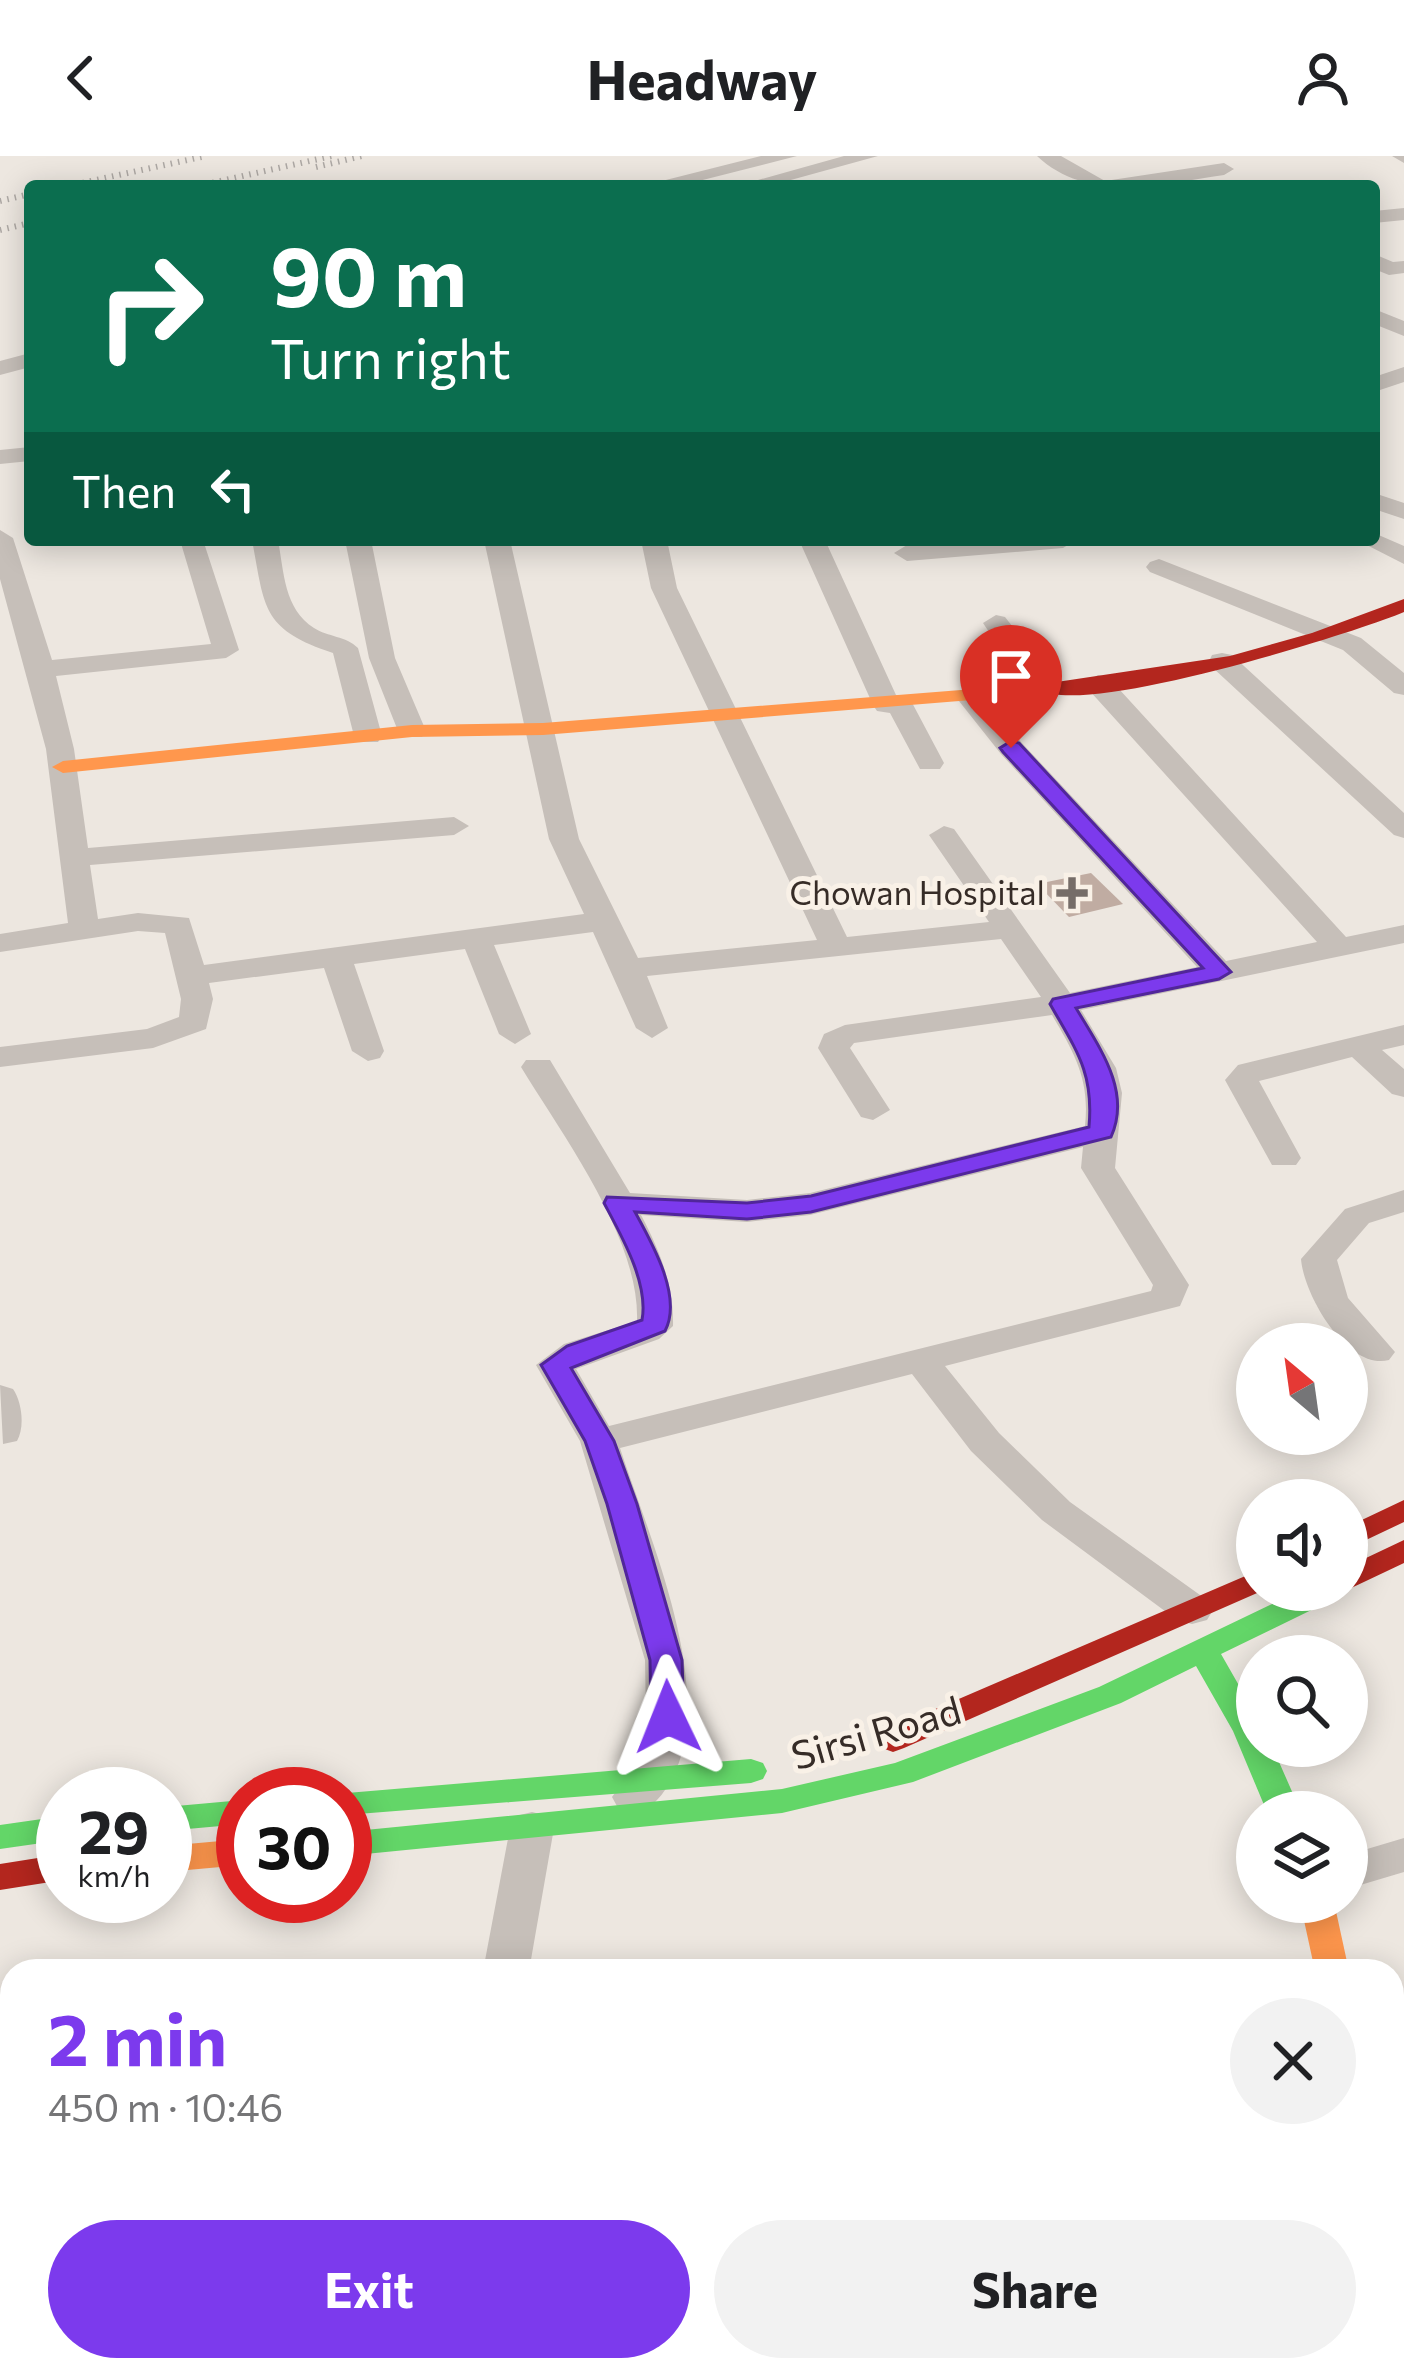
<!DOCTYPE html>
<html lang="en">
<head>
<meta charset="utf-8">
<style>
  :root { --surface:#fff; --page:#f2f2f2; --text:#202124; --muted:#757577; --accent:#7c3aed }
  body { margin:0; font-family:Commissioner,sans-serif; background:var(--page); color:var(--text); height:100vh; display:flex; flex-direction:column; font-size:45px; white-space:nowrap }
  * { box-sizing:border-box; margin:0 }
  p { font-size:39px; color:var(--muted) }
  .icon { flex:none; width:66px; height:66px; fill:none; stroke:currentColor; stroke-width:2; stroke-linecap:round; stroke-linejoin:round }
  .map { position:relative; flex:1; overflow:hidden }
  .drawer { position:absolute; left:0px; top:1803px; width:1404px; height:423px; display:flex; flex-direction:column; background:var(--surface); border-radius:36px 36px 0 0; box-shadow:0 6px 30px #0003 }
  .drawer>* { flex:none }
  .guide { position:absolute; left:24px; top:24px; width:1356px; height:366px; border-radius:12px; box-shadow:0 6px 30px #0003; background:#0b6e4f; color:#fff; overflow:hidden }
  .needle { width:78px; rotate:331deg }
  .buttons { position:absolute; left:1236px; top:1167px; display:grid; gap:24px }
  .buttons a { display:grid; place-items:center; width:132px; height:132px; border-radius:50%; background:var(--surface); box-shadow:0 6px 30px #0003; font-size:60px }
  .speed { position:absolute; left:36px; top:1611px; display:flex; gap:24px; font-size:60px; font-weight:700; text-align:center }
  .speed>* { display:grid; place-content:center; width:156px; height:156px; border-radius:50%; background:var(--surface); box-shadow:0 6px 30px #0003; line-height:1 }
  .speed small { font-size:30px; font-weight:400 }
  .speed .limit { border:18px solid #d22; background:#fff; color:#111 }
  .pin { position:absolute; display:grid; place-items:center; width:102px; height:102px; color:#fff; margin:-123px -51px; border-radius:50% 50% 50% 0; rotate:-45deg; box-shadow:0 0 12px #0007 }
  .pin .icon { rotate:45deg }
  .me { position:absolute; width:132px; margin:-66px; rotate:358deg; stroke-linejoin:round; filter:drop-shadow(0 0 9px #0008) }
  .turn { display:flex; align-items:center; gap:42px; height:252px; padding:0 48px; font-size:54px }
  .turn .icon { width:156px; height:156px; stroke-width:2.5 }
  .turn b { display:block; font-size:84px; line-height:102px }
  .then { display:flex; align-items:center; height:114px; padding:0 48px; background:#0003; gap:24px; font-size:45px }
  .round { display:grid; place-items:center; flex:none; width:126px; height:126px; border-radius:63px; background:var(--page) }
  .headline { display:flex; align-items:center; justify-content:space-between; height:204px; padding:0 48px }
  h1 { font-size:72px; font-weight:700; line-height:90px; color:var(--accent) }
  .cta { display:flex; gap:24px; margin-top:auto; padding:24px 48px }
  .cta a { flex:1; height:138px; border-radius:72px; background:var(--accent); color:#fff; font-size:48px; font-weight:700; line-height:138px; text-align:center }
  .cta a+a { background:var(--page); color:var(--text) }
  header { display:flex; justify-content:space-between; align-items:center; height:156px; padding:0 48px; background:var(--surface); font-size:54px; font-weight:700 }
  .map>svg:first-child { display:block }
  .building { fill:#c0aca2 }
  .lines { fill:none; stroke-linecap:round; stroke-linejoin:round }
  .street { fill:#c6bfb9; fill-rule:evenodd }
  .fast { fill:#63d668; fill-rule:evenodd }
  .slow { fill:#ff974d; fill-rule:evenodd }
  .jam { fill:#b3261e; fill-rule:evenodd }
  .rail { stroke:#ada8a4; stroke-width:6; stroke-dasharray:1.5 6; stroke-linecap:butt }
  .route { fill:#7c3aed; stroke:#51269a; stroke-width:3 }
  .poi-dot { fill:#766d68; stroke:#f9f1e7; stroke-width:4.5 }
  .labels { text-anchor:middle; stroke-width:10; stroke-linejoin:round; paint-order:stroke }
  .poi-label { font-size:33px; fill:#362c27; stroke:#f9f1e7; text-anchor:end }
  .near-street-label { font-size:39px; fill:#362c27; stroke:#f9f1e7 }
</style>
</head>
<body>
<header><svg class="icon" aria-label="back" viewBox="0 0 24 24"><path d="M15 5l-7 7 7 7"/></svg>Headway<svg class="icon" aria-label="person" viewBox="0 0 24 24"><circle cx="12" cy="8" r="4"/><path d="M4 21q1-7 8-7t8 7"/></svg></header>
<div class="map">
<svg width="1404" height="2224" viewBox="0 0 1404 2224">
  <rect width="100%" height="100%" fill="#ede7e0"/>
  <path class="building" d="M1091 717 1123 748 1069 761 1037 728Z"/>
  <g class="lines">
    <path class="street" d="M761 0H797L679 30H642Z
      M844 0H878L769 30 751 26Z
      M1037 0H1061L1105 25 1224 7 1234 13 1224 19C1161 28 1088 48 1037 0Z
      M1392 0H1404V7Z
      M1404 52V64L1374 67V55Z
      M1374 98 1393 106 1404 105V117L1389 119 1374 113Z
      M1374 153 1404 165V180L1374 168Z
      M30 197V211L0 219V205Z
      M1404 211V226L1374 236V221Z
      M30 291V305L0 308V294Z
      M1374 337 1404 347V363L1374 353Z
      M0 374 13 382 52 504 211 488 180 384 204 387 239 494 226 502 56 520 74 593 88 692 454 661 469 670 454 679 90 709 98 763 138 757 189 762 204 809 584 758 549 683 484 384H510L579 683 638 802 817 784 651 432 641 384H667L677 432 847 781 989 766 929 679 944 670 954 673 1070 837 1197 811 1001 598 955 540 969 532 979 534 1021 586 1226 805 1317 786 1088 533 1084 527 1098 519 1108 521 1346 781 1404 769V787L1081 854 1116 912 1122 937 1115 1012 1189 1129 1180 1150 945 1210 999 1277 1070 1346 1207 1444 1213 1454 1207 1464 1192 1468 1177 1464 1042 1364 971 1295 912 1218 620 1292C649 1382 725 1549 665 1634 652 1653 640 1659 618 1652L612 1641 630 1616 646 1561 645 1504 580 1285 536 1209 564 1188 637 1165C640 1083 563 980 521 911L526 904H550L630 1037 747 1044 810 1037 1085 970C1090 924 1075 898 1052 859L854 887 850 892 890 954 873 964 861 961 818 892 824 878 845 869 1041 841 1001 783 647 820 668 872 652 882 636 872 593 776 494 789 531 878 515 888 499 878 465 793 354 808 384 895 380 902 368 905 352 895 324 812 209 827 213 843 206 873 153 892 0 911V891L147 873 179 861 181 843 165 777 138 775 0 796V778L68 767 46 593 0 423ZM1083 991 1081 1012 1153 1129 1151 1135 609 1270 576 1213 659 1183 673 1170C674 1130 660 1095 641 1059L747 1066 810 1059Z
      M1374 377 1404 390V408L1357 384H1374Z
      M252 384H278C284 416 284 453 314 472 328 481 346 480 358 492L382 580 378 586H358L354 580 333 497C261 473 265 452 252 384Z
      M345 384H371L395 502 426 575 422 581H402L398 575 369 502Z
      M799 384H825L896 539 909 541 944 607 940 613H920L890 557 877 555 873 549Z
      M972 384H1076L1063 392 907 405 894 397 907 389Z
      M1159 403 1361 482 1404 517V539L1394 537 1343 494 1150 416 1146 411 1150 406Z
      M996 459 1005 461 1057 527 1061 533 1057 539H1037L987 473 983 467Z
      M1222 497 1232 499 1404 657V682L1394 679 1212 511 1209 505 1212 499Z
      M1404 869V889L1382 894 1404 913V941L1392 938 1352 901 1259 925 1301 1002 1296 1009H1272L1225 924 1238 909Z
      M1404 1034V1056L1369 1067 1337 1104 1348 1142 1395 1196 1389 1204C1348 1215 1304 1140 1301 1103L1345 1053Z
      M0 1229 13 1233C22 1246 25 1271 17 1285L3 1288Z
      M532 1656 548 1660 554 1672 529 1815H483L510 1672 516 1660Z
      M1404 1682V1716L1347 1733V1699Z
      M0 1902 12 1906V1949L0 1945Z
      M12 2071V2113L0 2116V2074Z
      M420 2214H472L474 2224H422Z"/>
    <path class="fast" d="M1301 1434H1342L1338 1441 1221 1498 1257 1561V1590H1272L1301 1656H1267L1233 1575 1196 1510 1121 1547 913 1626 782 1657 345 1700V1676L782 1633 895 1607 1099 1531Z
      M751 1603 763 1607 767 1615 763 1623 751 1627 345 1659V1638H335Z
      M243 1644V1668L165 1675V1651Z
      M63 1660V1684L0 1693V1669Z
      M1392 2159 1404 2163V2224H1381L1379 2214H1392Z"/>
    <path class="slow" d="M1050 527 1057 529V537L543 579 412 581 63 617 52 611 63 605 412 569 543 567Z
      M243 1683V1709L165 1716V1690Z
      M1300 1746H1334L1349 1815H1315Z"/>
    <path class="jam" d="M1404 443V456C1352 478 1079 563 1040 533L1050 527 1230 500 1312 477Z
      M1404 1344V1366L1347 1393V1371Z
      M1404 1384V1407L1347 1434H1346L1347 1411Z
      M1257 1415V1434H1264L904 1592 893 1596 882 1592 877 1584 882 1576Z
      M63 1698V1724L0 1734V1708Z"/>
    <path class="rail" d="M316 11 362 0
      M68 30 206 0
      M198 30 332 0
      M0 45 30 38
      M0 74 30 67"/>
  </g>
  <path class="route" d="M1011 585 1019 587 1231 816 1219 823 1076 852C1099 891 1132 935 1111 981L811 1056 747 1063 635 1056C652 1087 683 1141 665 1175L571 1212 614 1285 637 1348 682 1504 684 1561 679 1569H656L651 1561 650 1504 607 1348 585 1285 541 1209 567 1190 642 1164C649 1127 621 1079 604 1047L607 1041 747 1047 811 1040 1089 971C1094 916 1076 894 1050 848L1053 843 1203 812 1003 596 1000 592Z"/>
  <path class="poi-dot" d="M1066 719h12v12h12v12h-12v12h-12v-12h-12v-12h12z"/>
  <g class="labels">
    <g class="poi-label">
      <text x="1045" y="749">Chowan Hospital</text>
    </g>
    <g class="near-street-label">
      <text transform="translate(876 1577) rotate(-16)" y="14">Sirsi Road</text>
    </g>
  </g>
</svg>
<div class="buttons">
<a><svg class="needle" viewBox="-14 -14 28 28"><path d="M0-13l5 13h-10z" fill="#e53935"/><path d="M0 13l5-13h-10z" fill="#757577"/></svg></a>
<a><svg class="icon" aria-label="sound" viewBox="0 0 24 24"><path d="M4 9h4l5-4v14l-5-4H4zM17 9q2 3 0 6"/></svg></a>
<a><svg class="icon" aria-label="search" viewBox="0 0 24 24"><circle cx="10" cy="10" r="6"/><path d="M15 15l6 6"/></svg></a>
<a><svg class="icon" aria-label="layers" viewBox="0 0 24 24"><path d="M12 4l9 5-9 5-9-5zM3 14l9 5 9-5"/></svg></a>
</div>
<div class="speed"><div>29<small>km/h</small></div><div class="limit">30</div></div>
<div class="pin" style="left:1011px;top:592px;background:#d93025"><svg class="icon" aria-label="arrive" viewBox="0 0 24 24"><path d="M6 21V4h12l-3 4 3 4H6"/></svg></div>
<svg class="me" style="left:668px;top:1561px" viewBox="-20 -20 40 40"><path d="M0-17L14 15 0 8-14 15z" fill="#7c3aed" stroke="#fff" stroke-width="4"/></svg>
<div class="guide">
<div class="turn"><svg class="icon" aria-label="right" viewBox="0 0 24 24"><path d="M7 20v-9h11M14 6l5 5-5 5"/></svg><div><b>90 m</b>Turn right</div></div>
<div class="then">Then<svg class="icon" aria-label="left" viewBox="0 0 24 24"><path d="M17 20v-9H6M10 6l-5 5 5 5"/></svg></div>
</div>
<section class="drawer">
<div class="headline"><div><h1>2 min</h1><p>450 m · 10:46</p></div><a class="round"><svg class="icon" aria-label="close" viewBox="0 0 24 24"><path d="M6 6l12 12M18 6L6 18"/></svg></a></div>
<div class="cta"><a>Exit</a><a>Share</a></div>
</section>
</div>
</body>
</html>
